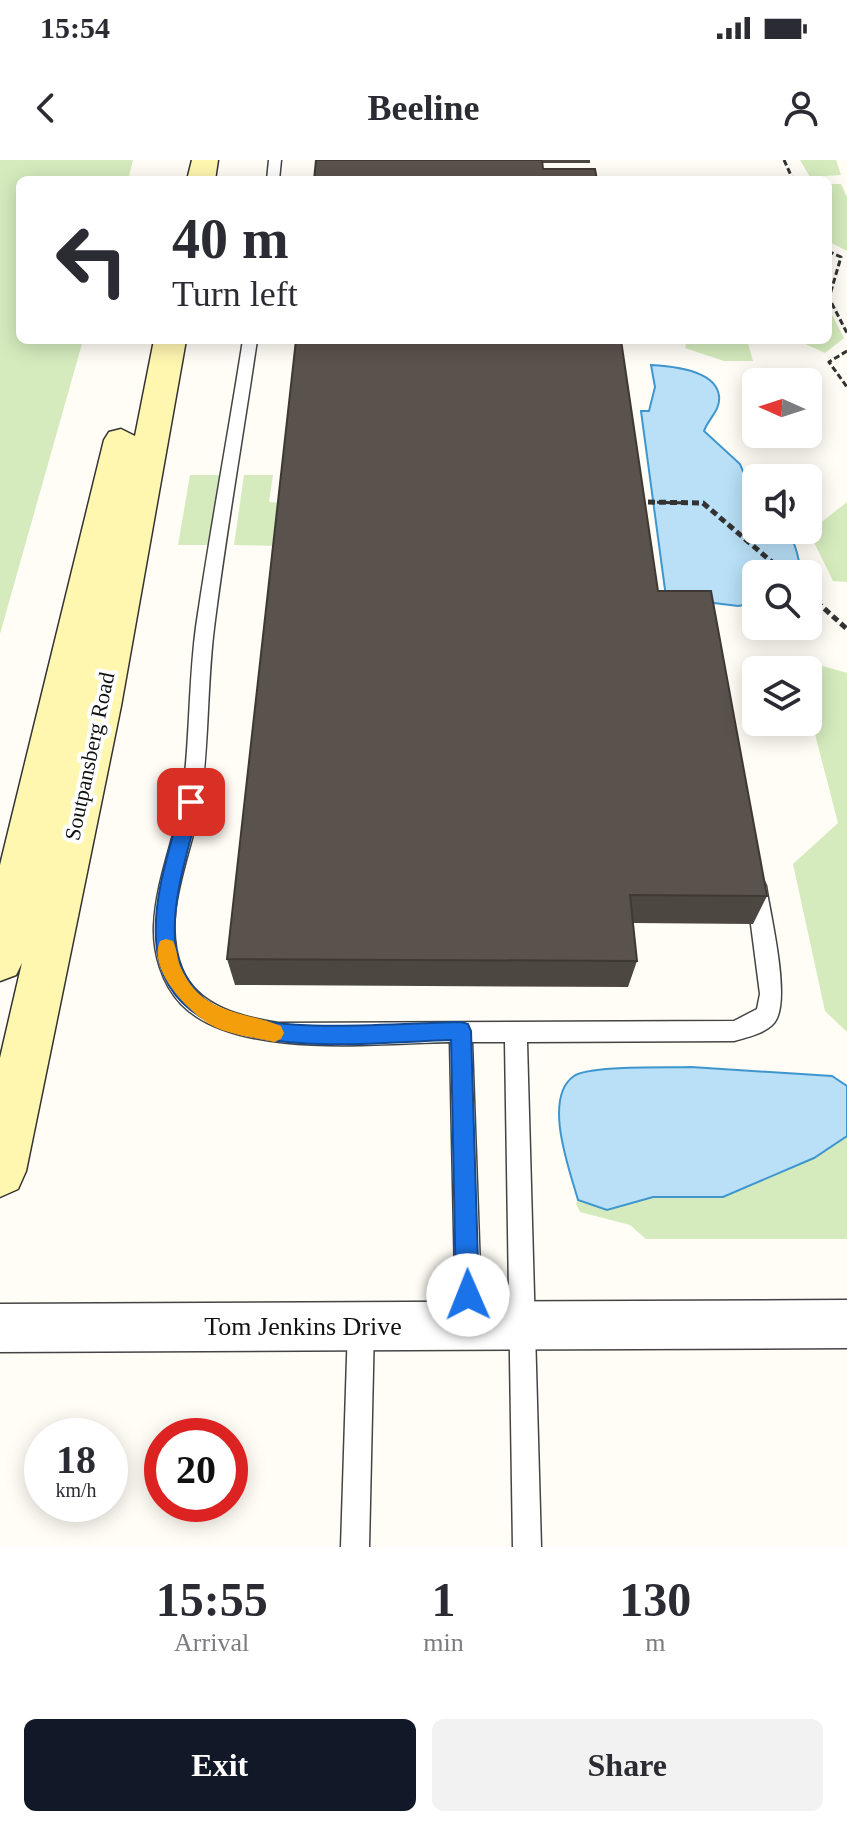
<!DOCTYPE html>
<html lang="en">
<head>
<meta charset="utf-8">
<style>
  :root { --surface:#fff; --page:#f2f2f3; --text:#2b2b33; --muted:#7c7c81; --accent:#111827 }
  body { margin:0; font-family:"Times New Roman",serif; background:var(--page); color:var(--text); height:100vh; display:flex; flex-direction:column; font-size:30px; white-space:nowrap }
  * { box-sizing:border-box; margin:0 }
  p { font-size:26px; color:var(--muted) }
  .icon { flex:none; width:44px; height:44px; fill:none; stroke:currentColor; stroke-width:2; stroke-linecap:round; stroke-linejoin:round }
  .map { position:relative; height:1387px; overflow:hidden }
  .panel { display:flex; flex-direction:column; background:var(--surface); flex:1 }
  .panel>* { flex:none }
  .top-card { position:absolute; left:16px; top:16px; width:816px; height:168px; border-radius:12px; box-shadow:0 4px 20px #0003; background:#fff; color:var(--text); overflow:hidden }
  .needle { width:52px; rotate:273deg }
  .controls { position:absolute; left:742px; top:208px; display:grid; gap:16px }
  .controls a { display:grid; place-items:center; width:80px; height:80px; border-radius:12px; background:var(--surface); box-shadow:0 4px 20px #0003; font-size:40px }
  .speed { position:absolute; left:24px; top:1258px; display:flex; gap:16px; font-size:40px; font-weight:700; text-align:center }
  .speed>* { display:grid; place-content:center; width:104px; height:104px; border-radius:50%; background:var(--surface); box-shadow:0 4px 20px #0003; line-height:1 }
  .speed small { font-size:20px; font-weight:400 }
  .speed .limit { border:12px solid #d22; background:#fff; color:#111 }
  .pin { position:absolute; display:grid; place-items:center; width:68px; height:68px; color:#fff; margin:-34px; border-radius:16px; box-shadow:0 4px 12px #0006 }
  .me { position:absolute; width:88px; margin:-44px; rotate:359deg; stroke-linejoin:round; filter:drop-shadow(0 0 6px #0008) }
  .turn { display:flex; align-items:center; gap:28px; height:168px; padding:0 24px; font-size:36px }
  .turn .icon { width:104px; height:104px; stroke-width:2.5 }
  .turn b { display:block; font-size:56px; line-height:68px }
  .eta { display:flex; justify-content:space-evenly; align-items:center; height:136px; text-align:center }
  .eta b { font-size:48px; font-weight:800; line-height:56px }
  .primary-button { display:flex; gap:16px; margin-top:auto; padding:16px 24px }
  .primary-button a { flex:1; height:92px; border-radius:12px; background:var(--accent); color:#fff; font-size:32px; font-weight:800; line-height:92px; text-align:center }
  .primary-button a+a { background:var(--page); color:var(--text) }
  .status { display:flex; justify-content:space-between; align-items:center; height:56px; padding:0 40px; background:var(--surface); direction:ltr }
  .status svg { height:22px; fill:currentColor }
  header { display:flex; justify-content:space-between; align-items:center; height:104px; padding:0 24px; background:var(--surface); font-size:36px; font-weight:800 }
  .map>svg:first-child { display:block }
  .green { fill:#d5ebbd }
  .water { fill:#b9e0f7; stroke:#3f96cf; stroke-width:2 }
  .lines { fill:none; stroke-linecap:round; stroke-linejoin:round }
  .lane-casing { stroke:#444; stroke-width:3 }
  .street-casing { stroke:#444; stroke-width:3 }
  .secondary-casing { stroke:#333; stroke-width:3 }
  .path-far1 { stroke:#333; stroke-width:3; stroke-dasharray:6 3; stroke-linecap:butt }
  .path { stroke:#333; stroke-width:5; stroke-dasharray:7 4; stroke-linecap:butt }
  .lane { fill:#fff; fill-rule:evenodd }
  .street { fill:#fff; fill-rule:evenodd }
  .secondary { fill:#fff6b0; fill-rule:evenodd }
  .wall { fill:#4d4742 }
  .building { fill:#5a524d; stroke:#3f3936; stroke-width:2 }
  .route { fill:#1a73e8; stroke:#114b97; stroke-width:2 }
  .slow { fill:#f59e0b }
  .labels { text-anchor:middle; stroke-width:8; stroke-linejoin:round; paint-order:stroke }
  .street-label { font-size:22px; fill:#111; stroke:#fff }
  .near-street-label { font-size:26px; fill:#111; stroke:#fff }
</style>
</head>
<body>
<div class="status"><b>15:54</b><svg viewBox="0 0 49 12"><path d="M0 12V9h3v3zM5 12V6h3v6zM10 12V3h3v9zM15 12V0h3v12zM26 1h20v11H26zM47 4h2v5h-2z"/></svg></div>
<header><svg class="icon" aria-label="back" viewBox="0 0 24 24"><path d="M15 5l-7 7 7 7"/></svg>Beeline<svg class="icon" aria-label="person" viewBox="0 0 24 24"><circle cx="12" cy="8" r="4"/><path d="M4 21q1-7 8-7t8 7"/></svg></header>
<div class="map">
<svg width="847" height="1387" viewBox="0 0 847 1387">
  <rect width="100%" height="100%" fill="#fffdf5"/>
  <path class="green" d="M0 0H133L128 20H20V180H83L0 474Z
    M800 0H836L841 15 810 17Z
    M828 24H841L847 37V91L828 81Z
    M828 147 844 178 825 193 801 182 828 180Z
    M687 180H747L753 201H724L685 188Z
    M190 315H222L211 385H178Z
    M244 315H273L269 342 286 343 282 386 234 385Z
    M847 342V422L833 421 809 372Z
    M795 498 847 513V872L825 851 793 704 838 663 808 547V510H798Z
    M847 976V1079H646L630 1065 580 1052 576 1044 578 1040 607 1050 653 1037H723L814 998Z"/>
  <path class="water" d="M651 205C670 206 716 210 719 236 721 250 708 259 704 271L740 304 750 328 756 336V370H787C796 383 799 398 801 414H756V443L738 446 666 437 641 251H649L655 227Z
    M691 907 832 916 847 926V976L814 998 723 1037H653L607 1050 578 1040C570 1011 542 938 574 916 590 905 668 908 691 907Z"/>
  <g class="lines">
    <g class="lane-casing">
      <path id="lane" d="M269 0H281L279 20H267Z
        M243 180H257C243 276 226 372 214 468 207 524 209 581 201 637 194 692 159 753 182 809 198 847 242 857 278 863L734 861 757 849 760 834 746 726 749 720 756 717 763 720 766 726C770 754 792 842 774 863 764 874 748 877 734 881L527 882 541 1387H513L505 882H472L482 1166 478 1175 469 1179 460 1175 456 1166 450 882C377 883 235 900 181 844 162 824 153 793 154 766 156 717 178 672 184 624 190 572 189 519 196 467 210 371 228 276 243 180Z
        M361 1153 370 1157 374 1166 369 1387H341L348 1166 352 1157Z"/>
    </g>
    <g class="street-casing">
      <path id="street" d="M847 1140V1188L0 1192V1144Z"/>
    </g>
    <g class="secondary-casing">
      <path id="secondary" d="M192 0H218L215 20H187Z
        M154 180H186L121 546 26 1011 18 1029 0 1037V898L22 803 16 815 0 821V705L104 280 109 272 121 269 135 276Z"/>
    </g>
    <path class="path-far1" d="M784 0 793 20
      M828 91 841 97 829 138 847 173
      M847 191 829 202 847 227
      M648 342 686 343"/>
    <path class="path" d="M648 342 703 343 786 414
      M808 434 847 469"/>
    <use href="#lane" class="lane"/>
    <use href="#street" class="street"/>
    <use href="#secondary" class="secondary"/>
  </g>
  <path class="wall" d="M316 0H590V3H542L543 9 597 20Z
    M658 431 767 736 753 764 633 763 637 801 628 827 235 825 227 799Z"/>
  <path class="building" d="M316 0H542L543 9H595L597 20H314Z
    M296 180H621L658 431H711L767 736 630 735 637 801 227 799Z"/>
  <path class="route" d="M191 635 200 642C190 686 172 734 175 780 176 809 197 840 224 851 278 875 399 863 461 862L468 864 471 871 479 1135 476 1143 468 1147 460 1143 456 1135 451 880C362 882 163 912 156 780 153 734 171 686 182 642Z"/>
  <path class="slow" d="M166 779 173 781C177 789 177 798 180 806 201 855 240 850 281 866L284 873 281 879 274 882C255 877 230 875 213 866 190 854 147 809 160 781Z"/>
  <g class="labels">
    <g class="street-label">
      <text transform="translate(89 596) rotate(-78)" y="8">Soutpansberg Road</text>
    </g>
    <g class="near-street-label">
      <text x="303" y="1175">Tom Jenkins Drive</text>
    </g>
  </g>
</svg>
<div class="controls">
<a><svg class="needle" viewBox="-14 -14 28 28"><path d="M0-13l5 13h-10z" fill="#e53935"/><path d="M0 13l5-13h-10z" fill="#7c7c81"/></svg></a>
<a><svg class="icon" aria-label="sound" viewBox="0 0 24 24"><path d="M4 9h4l5-4v14l-5-4H4zM17 9q2 3 0 6"/></svg></a>
<a><svg class="icon" aria-label="search" viewBox="0 0 24 24"><circle cx="10" cy="10" r="6"/><path d="M15 15l6 6"/></svg></a>
<a><svg class="icon" aria-label="layers" viewBox="0 0 24 24"><path d="M12 4l9 5-9 5-9-5zM3 14l9 5 9-5"/></svg></a>
</div>
<div class="speed"><div>18<small>km/h</small></div><div class="limit">20</div></div>
<div class="pin" style="left:191px;top:642px;background:#d93025"><svg class="icon" aria-label="arrive" viewBox="0 0 24 24"><path d="M6 21V4h12l-3 4 3 4H6"/></svg></div>
<svg class="me" style="left:468px;top:1135px" viewBox="-20 -20 40 40"><circle r="19" fill="#fff"/><path d="M0-13L10 11 0 6-10 11z" fill="#1a73e8"/></svg>
<div class="top-card">
<div class="turn"><svg class="icon" aria-label="left" viewBox="0 0 24 24"><path d="M17 20v-9H6M10 6l-5 5 5 5"/></svg><div><b>40 m</b>Turn left</div></div>
</div>
</div>
<section class="panel">
<div class="eta">
<div><b>15:55</b><p>Arrival</p></div>
<div><b>1</b><p>min</p></div>
<div><b>130</b><p>m</p></div>
</div>
<div class="primary-button"><a>Exit</a><a>Share</a></div>
</section>
</body>
</html>
